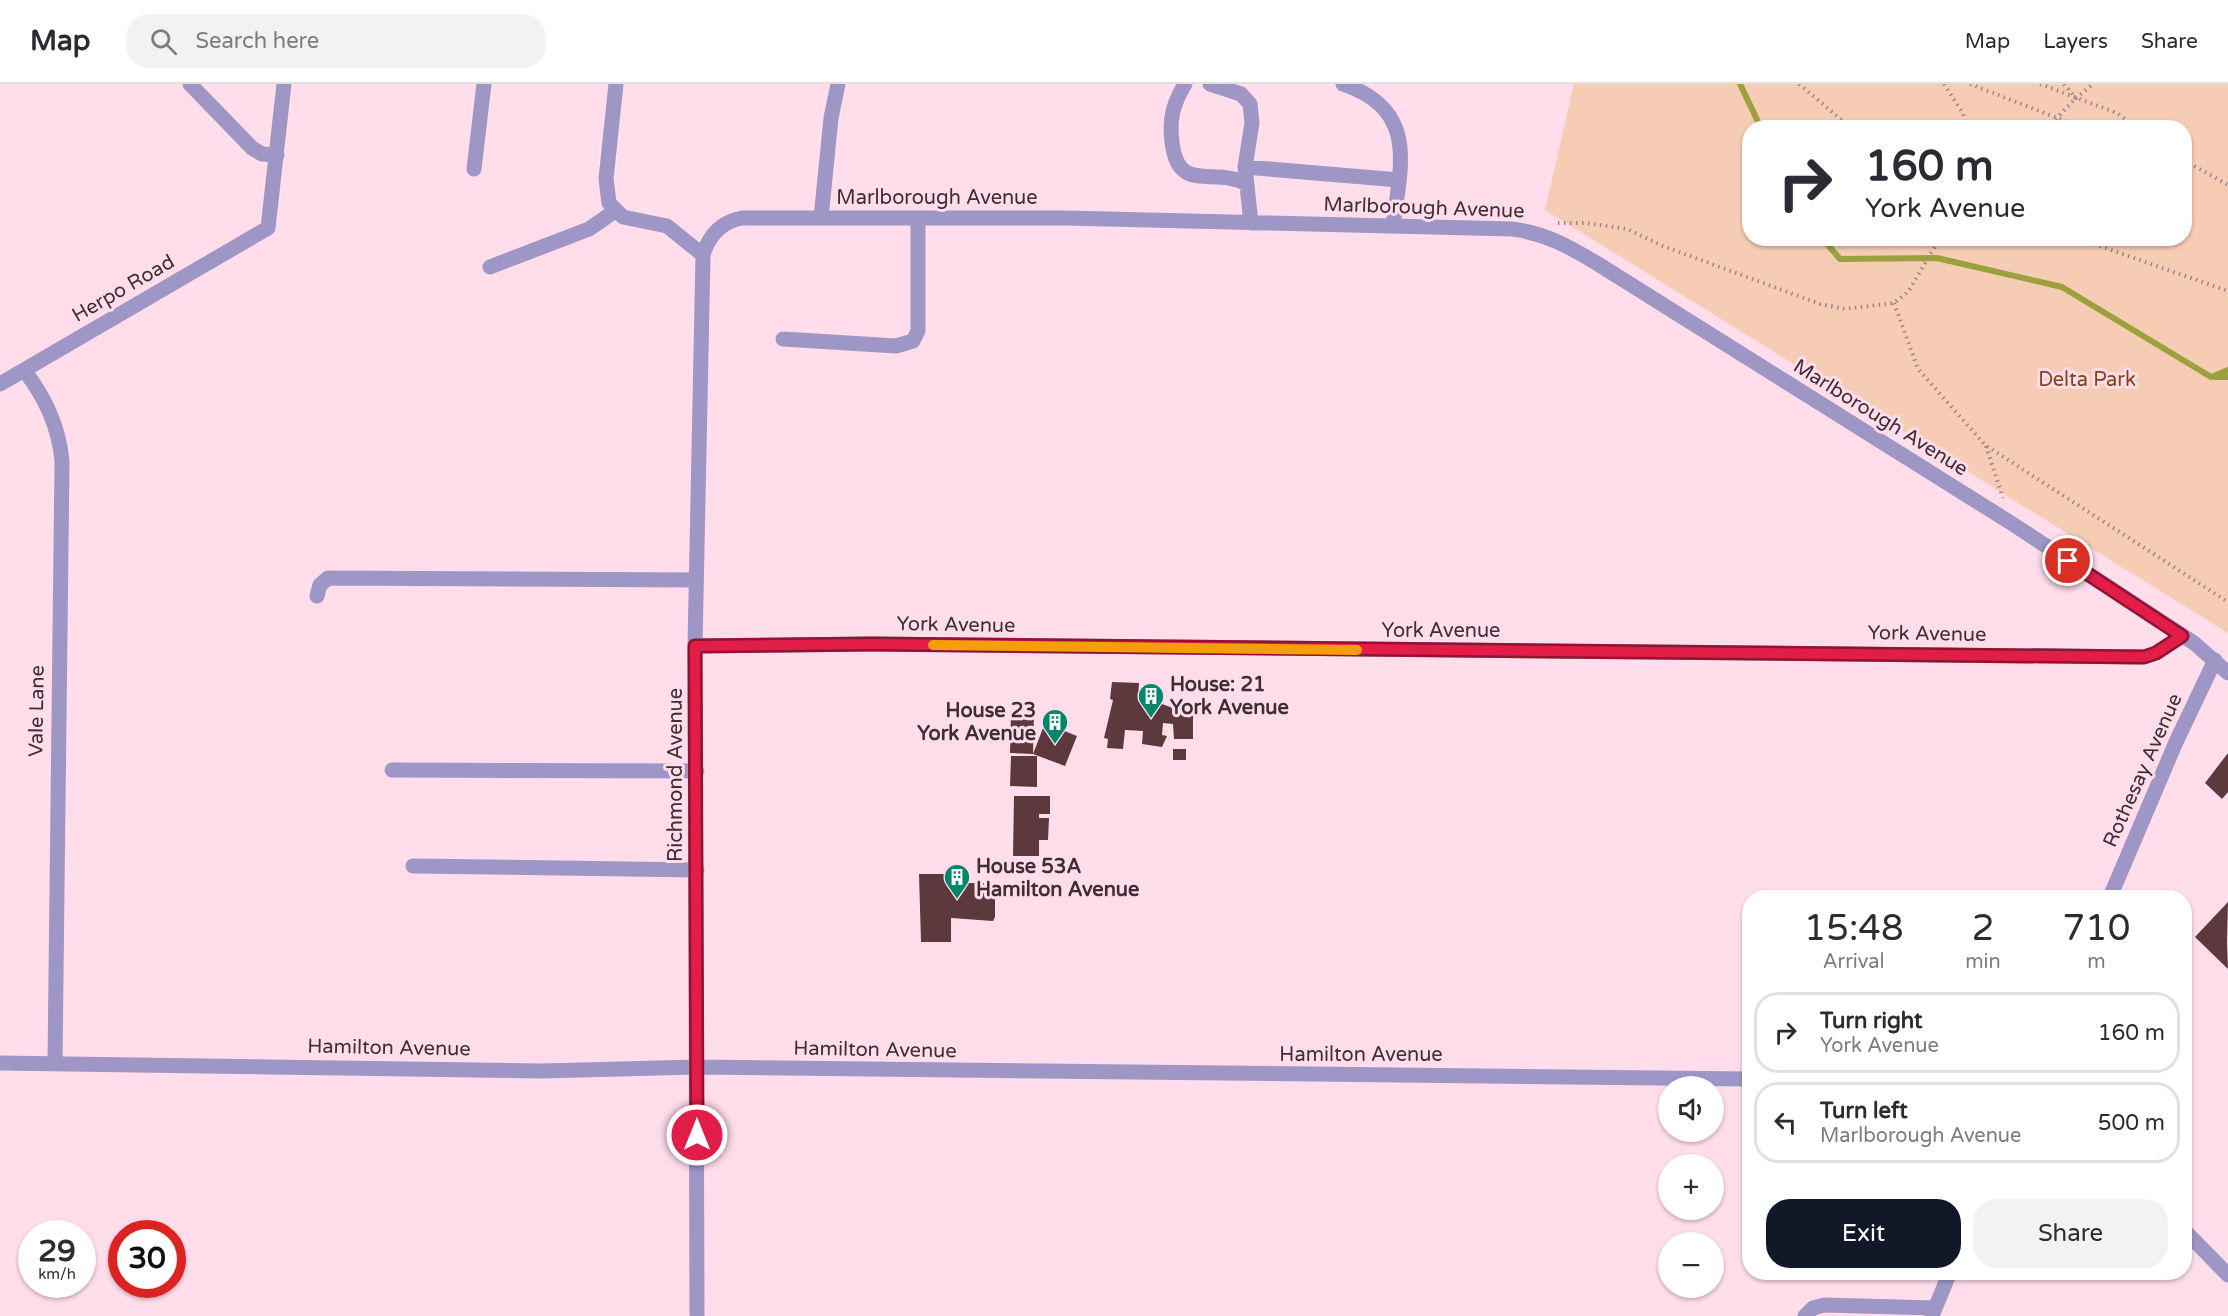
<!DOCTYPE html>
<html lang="en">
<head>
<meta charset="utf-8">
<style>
  :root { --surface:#fff; --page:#f2f2f3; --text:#2b2b33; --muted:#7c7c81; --line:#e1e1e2; --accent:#111827 }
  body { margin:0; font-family:"Varela Round",sans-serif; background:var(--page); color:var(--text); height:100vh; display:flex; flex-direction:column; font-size:22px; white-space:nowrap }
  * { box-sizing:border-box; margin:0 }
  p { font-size:20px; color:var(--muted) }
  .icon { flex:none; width:33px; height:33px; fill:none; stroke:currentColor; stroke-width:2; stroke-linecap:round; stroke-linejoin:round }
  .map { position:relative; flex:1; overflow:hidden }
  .details { position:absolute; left:1742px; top:806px; width:450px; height:390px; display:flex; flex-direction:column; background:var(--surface); border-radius:24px; box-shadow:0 2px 4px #0004 }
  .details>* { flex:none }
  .banner { position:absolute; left:1742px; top:36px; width:450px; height:126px; border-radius:24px; box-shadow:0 2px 4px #0004; background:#fff; color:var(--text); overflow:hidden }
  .controls { position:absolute; left:1658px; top:992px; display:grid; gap:12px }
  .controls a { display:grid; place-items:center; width:66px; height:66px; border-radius:50%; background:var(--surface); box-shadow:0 2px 4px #0004; font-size:30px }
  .speed { position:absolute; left:18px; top:1136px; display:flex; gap:12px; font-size:30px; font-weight:700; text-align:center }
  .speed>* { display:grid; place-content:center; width:78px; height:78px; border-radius:50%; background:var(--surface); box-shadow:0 2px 4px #0004; line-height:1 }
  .speed small { font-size:15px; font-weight:400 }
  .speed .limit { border:9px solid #d22; background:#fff; color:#111 }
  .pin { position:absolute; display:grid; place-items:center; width:51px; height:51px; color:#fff; margin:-26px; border:3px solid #fff; border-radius:50%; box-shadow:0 2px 6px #0007 }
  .me { position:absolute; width:66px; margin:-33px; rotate:0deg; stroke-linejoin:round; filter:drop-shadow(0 0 4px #0008) }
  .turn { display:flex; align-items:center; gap:21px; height:126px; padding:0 24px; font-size:27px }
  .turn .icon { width:78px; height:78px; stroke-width:2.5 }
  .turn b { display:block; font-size:42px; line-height:51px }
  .eta { display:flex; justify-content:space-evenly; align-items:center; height:102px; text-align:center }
  .eta b { font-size:36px; font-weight:600; line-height:42px }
  .action { display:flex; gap:12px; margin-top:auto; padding:12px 24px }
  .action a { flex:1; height:69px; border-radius:24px; background:var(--accent); color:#fff; font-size:24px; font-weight:600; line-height:69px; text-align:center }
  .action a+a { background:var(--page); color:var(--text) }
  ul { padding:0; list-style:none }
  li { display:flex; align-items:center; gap:18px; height:81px; margin:0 12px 9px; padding:0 12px; border:3px solid var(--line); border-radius:24px }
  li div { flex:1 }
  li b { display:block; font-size:22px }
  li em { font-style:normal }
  header { display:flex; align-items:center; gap:36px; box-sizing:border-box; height:84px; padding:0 30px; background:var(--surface); border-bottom:2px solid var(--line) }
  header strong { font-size:28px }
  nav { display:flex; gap:33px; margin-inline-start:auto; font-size:21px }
  .search { width:420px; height:54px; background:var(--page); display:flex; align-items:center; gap:15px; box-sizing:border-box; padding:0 21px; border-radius:24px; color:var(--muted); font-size:22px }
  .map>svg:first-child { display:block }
  .green { fill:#f6ccb4; fill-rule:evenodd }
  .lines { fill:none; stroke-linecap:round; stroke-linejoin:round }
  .stream { stroke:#9ca03d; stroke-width:6 }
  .building { fill:#5d393e }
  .path { stroke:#9d858f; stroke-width:4; stroke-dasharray:1.5 4.5; stroke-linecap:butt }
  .minor { stroke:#9e96c5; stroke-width:15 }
  .route-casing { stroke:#92132f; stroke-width:15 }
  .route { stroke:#e11d48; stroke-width:10 }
  .slow { stroke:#f59e0b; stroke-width:10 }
  .labels { text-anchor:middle; stroke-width:6; stroke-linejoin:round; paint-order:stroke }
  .street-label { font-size:20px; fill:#3e2e35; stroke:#ffddeb }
  .park-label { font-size:20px; fill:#864311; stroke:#ffddeb }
  .poi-label { font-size:20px; font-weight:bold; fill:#3e2e35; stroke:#ffddeb; text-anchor:start }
</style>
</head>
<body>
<header>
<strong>Map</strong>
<div class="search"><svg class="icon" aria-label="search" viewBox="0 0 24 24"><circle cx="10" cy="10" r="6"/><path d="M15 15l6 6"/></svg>Search here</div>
<nav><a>Map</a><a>Layers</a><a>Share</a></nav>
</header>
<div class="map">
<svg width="2228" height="1232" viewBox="0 0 2228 1232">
  <rect width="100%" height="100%" fill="#ffddeb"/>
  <path class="green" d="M1574 0H2228V549L1545 126ZM1749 44H2184V154H1749Z"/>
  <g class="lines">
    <path class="stream" d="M1740 0 1761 44
      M1822 154 1840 175 1937 174 2062 203 2211 293 2228 286
      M2215 293H2228"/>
  </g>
  <path class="building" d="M1112 598 1139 599 1138 617H1146L1147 615 1160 617 1159 619 1173 624H1193V655H1174L1173 640 1163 639 1162 651 1167 652 1162 663 1142 660 1143 647 1125 646 1123 665 1107 664 1108 655 1104 654 1113 616 1110 615Z
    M1011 629 1034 630 1033 670 1010 669Z
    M1045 639 1077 652 1065 682 1033 670Z
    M1173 665H1186V676H1173Z
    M2228 669V708L2222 715 2205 699Z
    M1011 672H1037V703L1010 702Z
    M1014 712H1050V730H1039V734H1049L1048 756H1039V772H1013Z
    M919 790H946V799H995V833L993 837 951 834V858H921Z
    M2228 818 2227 858 2228 885 2195 853Z"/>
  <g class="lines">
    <path class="path" d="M1799 0 1851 44
      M1944 0 1963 29 1966 44
      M1970 0 2083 44
      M2040 0 2117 29 2137 44
      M2064 0 2076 14 2093 0
      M2047 44 2076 14
      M2184 76 2228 101
      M1558 139H1586L1627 145 1663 162 1820 220 1845 225 1894 219 1908 208 1940 154
      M2077 154 2228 207
      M1894 219 1918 285 1985 361 2228 518
      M1986 362 2003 414"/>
    <path class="minor" d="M190 0 252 64 262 70 277 71
      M616 0 606 95 609 119 623 133 667 142 703 171
      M1185 0C1173 20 1169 35 1172 58 1178 111 1214 82 1247 100
      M1210 0 1241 10 1250 20 1252 39 1245 83 1251 139
      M1343 0C1418 26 1401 80 1393 142
      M1245 83 1399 96
      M474 85 484 0
      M821 134 831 34 838 0
      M490 183 589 145 615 127
      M783 255 896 262 913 257 918 247V134
      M24 286C45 313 59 343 62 377L55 979
      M0 300 268 144 284 0
      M317 512 320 501 328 494 696 496
      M695 562 872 560 2144 573 2156 569 2182 552
      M392 686 697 687
      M413 782 697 786
      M2110 813 2176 658 2215 576
      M0 979 542 987 697 983 1749 995
      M2184 1146 2228 1191
      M697 1232 695 562 703 171C709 151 721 138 742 134H1066L1512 145C1545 149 1570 163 1598 180L2011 439 2194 559 2228 589
      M1805 1232 1813 1224 1824 1221 1935 1224
      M1932 1232 1950 1188"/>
  </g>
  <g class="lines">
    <g class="route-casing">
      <path id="route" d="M697 1051 695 562 872 560 2144 573 2156 569 2182 552 2068 477"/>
    </g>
    <use href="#route" class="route"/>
    <path class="slow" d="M933 561 1357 566"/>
  </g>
  <defs>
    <g id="building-pin" transform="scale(1.35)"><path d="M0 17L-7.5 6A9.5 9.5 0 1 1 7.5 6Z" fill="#01876b" stroke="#ffddeb"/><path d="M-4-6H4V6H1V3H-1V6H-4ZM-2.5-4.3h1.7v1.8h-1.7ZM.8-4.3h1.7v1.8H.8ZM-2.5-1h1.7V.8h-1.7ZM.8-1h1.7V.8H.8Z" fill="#fff"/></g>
  </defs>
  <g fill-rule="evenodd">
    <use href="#building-pin" x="1151" y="612"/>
    <use href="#building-pin" x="1055" y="638"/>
    <use href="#building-pin" x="957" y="793"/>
  </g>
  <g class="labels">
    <g class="street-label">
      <text x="937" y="120">Marlborough Avenue</text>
      <text transform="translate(1424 123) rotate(2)" y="7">Marlborough Avenue</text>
      <text transform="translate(123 204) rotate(-30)" y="7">Herpo Road</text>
      <text transform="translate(1881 333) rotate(32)" y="7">Marlborough Avenue</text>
      <text transform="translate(956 540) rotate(1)" y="7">York Avenue</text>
      <text x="1441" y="553">York Avenue</text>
      <text transform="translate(1927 549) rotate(1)" y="7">York Avenue</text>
      <text transform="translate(36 627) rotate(-89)" y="7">Vale Lane</text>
      <text transform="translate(2142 686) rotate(-66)" y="7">Rothesay Avenue</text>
      <text transform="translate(675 691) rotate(-90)" y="7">Richmond Avenue</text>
      <text transform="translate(389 963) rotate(1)" y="7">Hamilton Avenue</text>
      <text transform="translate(875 965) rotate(1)" y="7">Hamilton Avenue</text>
      <text x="1361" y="977">Hamilton Avenue</text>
    </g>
    <g class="park-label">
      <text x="2087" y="302">Delta Park</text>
    </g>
    <g class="poi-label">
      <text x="1170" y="607">House: 21<tspan x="1170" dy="23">York Avenue</tspan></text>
      <text x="1036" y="633" text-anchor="end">House 23<tspan x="1036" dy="23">York Avenue</tspan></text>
      <text x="976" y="789">House 53A<tspan x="976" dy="23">Hamilton Avenue</tspan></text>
    </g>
  </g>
</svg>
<div class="controls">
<a><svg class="icon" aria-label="sound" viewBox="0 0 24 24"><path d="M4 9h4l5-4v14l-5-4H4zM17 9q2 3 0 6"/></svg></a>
<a>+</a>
<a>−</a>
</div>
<div class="speed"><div>29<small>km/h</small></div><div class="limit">30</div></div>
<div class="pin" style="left:2068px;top:477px;background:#d93025"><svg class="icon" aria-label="arrive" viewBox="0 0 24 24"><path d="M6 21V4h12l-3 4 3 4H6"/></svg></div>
<svg class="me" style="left:697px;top:1051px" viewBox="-20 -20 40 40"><circle r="17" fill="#e11d48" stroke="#fff" stroke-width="3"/><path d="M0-11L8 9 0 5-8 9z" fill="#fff"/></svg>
<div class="banner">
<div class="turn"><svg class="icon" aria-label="right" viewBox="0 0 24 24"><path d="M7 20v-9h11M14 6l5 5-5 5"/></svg><div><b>160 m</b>York Avenue</div></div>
</div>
<section class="details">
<div class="eta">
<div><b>15:48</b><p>Arrival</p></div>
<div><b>2</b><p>min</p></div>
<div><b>710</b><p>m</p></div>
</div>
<ul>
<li><svg class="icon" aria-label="right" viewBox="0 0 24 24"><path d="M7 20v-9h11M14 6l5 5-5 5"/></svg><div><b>Turn right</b><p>York Avenue</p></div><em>160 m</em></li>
<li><svg class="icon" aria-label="left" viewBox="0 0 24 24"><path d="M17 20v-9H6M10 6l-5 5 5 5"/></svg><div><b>Turn left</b><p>Marlborough Avenue</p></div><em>500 m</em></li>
</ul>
<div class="action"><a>Exit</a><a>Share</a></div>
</section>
</div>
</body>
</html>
